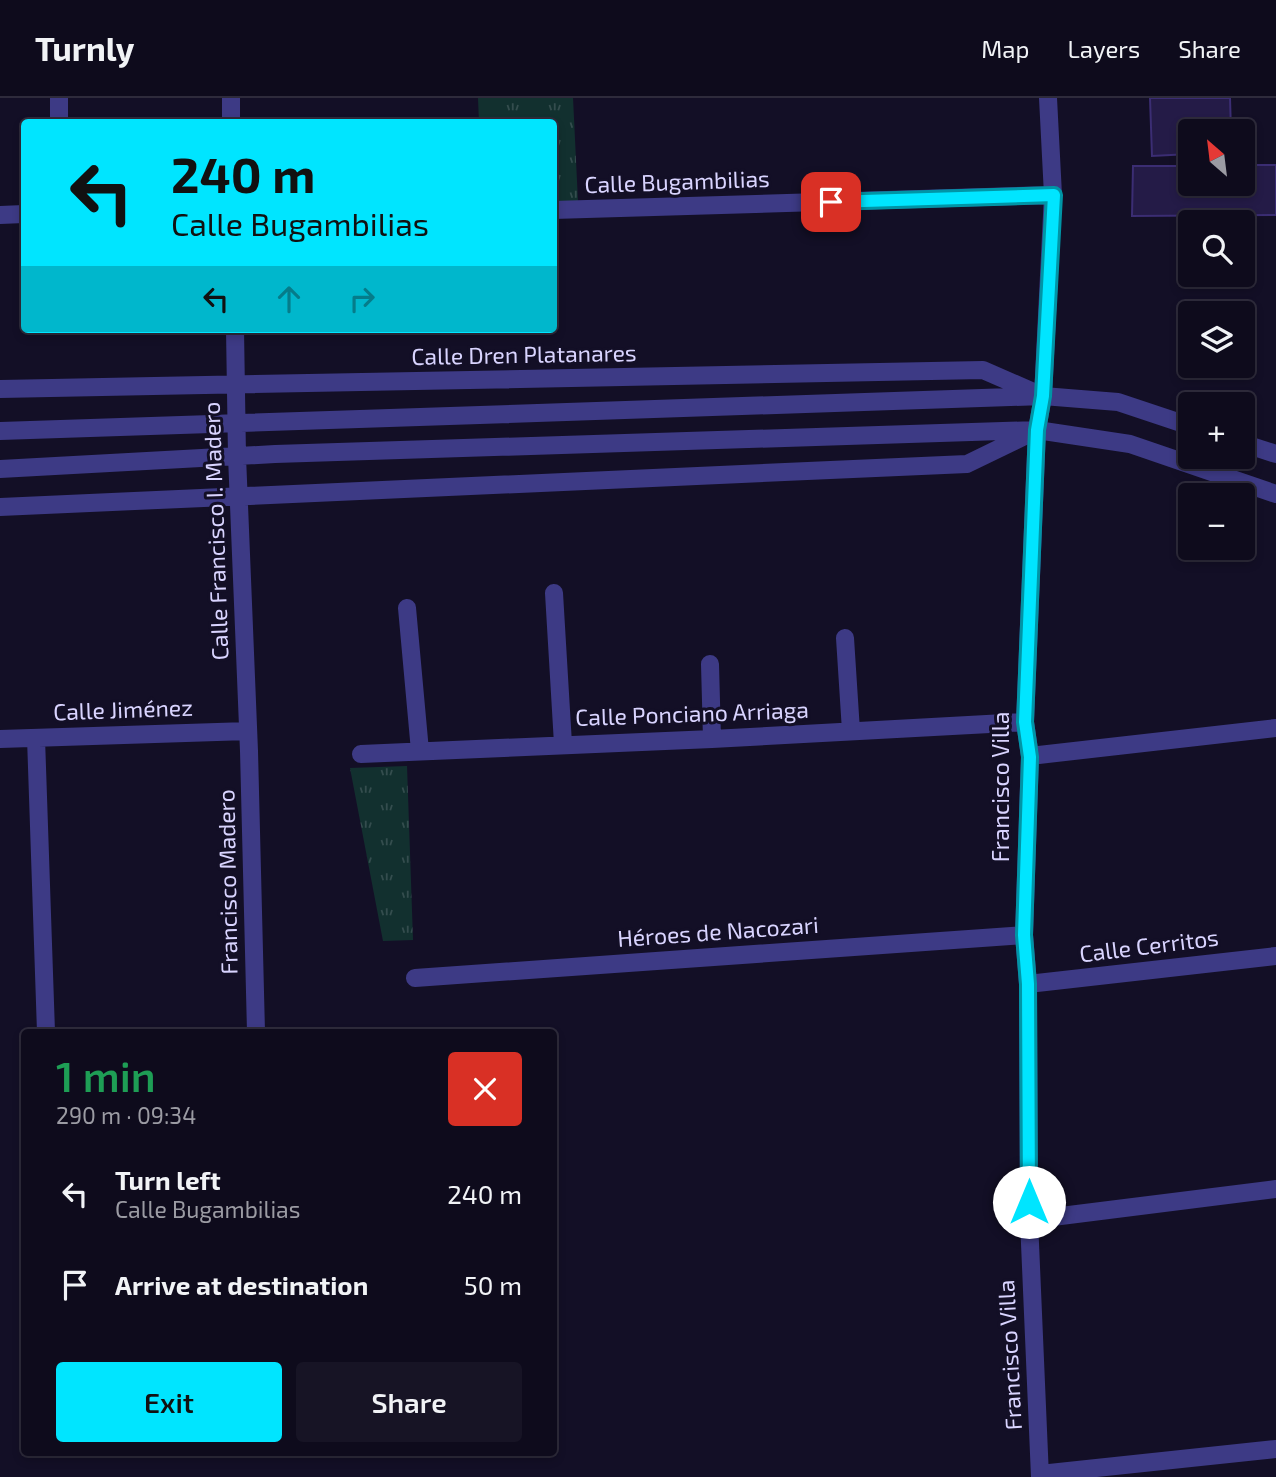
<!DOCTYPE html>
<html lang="en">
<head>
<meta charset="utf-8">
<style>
  :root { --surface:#0e0b1c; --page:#171425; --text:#f1f3f6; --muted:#9b9ba3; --line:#2e2b3b; --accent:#00e5ff }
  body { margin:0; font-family:"Exo 2",sans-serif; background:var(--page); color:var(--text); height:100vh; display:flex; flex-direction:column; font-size:26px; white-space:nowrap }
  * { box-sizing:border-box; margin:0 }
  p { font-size:23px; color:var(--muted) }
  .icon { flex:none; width:38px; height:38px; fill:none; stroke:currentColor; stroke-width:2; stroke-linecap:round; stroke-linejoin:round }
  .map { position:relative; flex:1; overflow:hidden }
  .panel { position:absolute; left:21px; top:931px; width:536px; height:427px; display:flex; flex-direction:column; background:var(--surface); border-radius:7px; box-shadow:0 4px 10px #0003,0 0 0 2px var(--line) }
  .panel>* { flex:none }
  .banner { position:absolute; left:21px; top:21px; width:536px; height:214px; border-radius:7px; box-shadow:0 4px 10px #0003,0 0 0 2px var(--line); background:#00e5ff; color:#111; overflow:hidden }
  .needle { width:46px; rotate:332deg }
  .controls { position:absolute; left:1178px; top:21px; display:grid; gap:14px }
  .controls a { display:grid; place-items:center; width:77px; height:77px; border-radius:7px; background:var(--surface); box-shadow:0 4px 10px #0003,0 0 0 2px var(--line); font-size:35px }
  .pin { position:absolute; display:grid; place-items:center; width:60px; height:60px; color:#fff; margin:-30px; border-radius:14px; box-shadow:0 4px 10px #0006 }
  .me { position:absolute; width:77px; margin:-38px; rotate:0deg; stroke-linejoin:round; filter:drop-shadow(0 0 5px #0008) }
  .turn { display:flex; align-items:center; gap:24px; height:147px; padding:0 35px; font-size:32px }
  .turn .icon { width:91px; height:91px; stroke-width:2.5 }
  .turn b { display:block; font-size:49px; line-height:60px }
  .lanes { display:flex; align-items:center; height:66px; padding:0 35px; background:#0003; justify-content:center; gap:35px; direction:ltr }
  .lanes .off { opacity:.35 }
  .round { display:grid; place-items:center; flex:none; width:74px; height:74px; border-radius:7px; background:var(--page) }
  .summary { display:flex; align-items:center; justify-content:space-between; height:119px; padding:0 35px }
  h1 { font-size:42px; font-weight:600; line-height:52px; color:#1e9e55 }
  .cta { display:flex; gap:14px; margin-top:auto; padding:14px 35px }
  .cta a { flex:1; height:80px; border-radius:7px; background:var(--accent); color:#111; font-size:28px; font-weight:600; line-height:80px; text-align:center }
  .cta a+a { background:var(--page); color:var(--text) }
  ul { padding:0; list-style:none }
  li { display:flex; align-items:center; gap:21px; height:91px; padding:0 35px }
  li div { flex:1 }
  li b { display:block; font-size:26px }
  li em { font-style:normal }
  header { display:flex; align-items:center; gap:42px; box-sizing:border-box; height:98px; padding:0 35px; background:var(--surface); border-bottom:2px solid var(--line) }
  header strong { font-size:33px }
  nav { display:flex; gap:38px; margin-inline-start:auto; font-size:24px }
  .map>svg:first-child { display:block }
  .park { fill:url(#park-tufts) }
  .building { fill:#241b47; stroke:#3b2d73; stroke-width:2 }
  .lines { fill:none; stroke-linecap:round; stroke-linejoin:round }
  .minor { stroke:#3d3a85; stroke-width:18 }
  .route-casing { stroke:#0095a6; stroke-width:18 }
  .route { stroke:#00e5ff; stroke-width:12 }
  .labels { text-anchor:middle; stroke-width:6; stroke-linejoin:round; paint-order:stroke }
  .street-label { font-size:23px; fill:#d9d4ff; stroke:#130f26 }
</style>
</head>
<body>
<header>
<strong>Turnly</strong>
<nav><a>Map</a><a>Layers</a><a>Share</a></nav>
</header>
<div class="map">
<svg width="1276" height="1379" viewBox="0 0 1276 1379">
  <defs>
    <pattern id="park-tufts" width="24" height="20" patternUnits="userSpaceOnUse" patternTransform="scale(1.75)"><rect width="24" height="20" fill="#12302f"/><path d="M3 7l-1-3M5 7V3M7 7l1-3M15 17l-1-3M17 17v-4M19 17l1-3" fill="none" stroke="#344d4e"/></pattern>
  </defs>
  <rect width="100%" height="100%" fill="#130f26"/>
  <path class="park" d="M478 0H573L578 104 553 105V24H479Z
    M407 668 413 842 383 843 350 670Z"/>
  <path class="building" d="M1150 0H1230L1231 33H1190V56L1152 58Z
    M1242 67H1276V117L1132 118 1133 68H1190V86H1242Z"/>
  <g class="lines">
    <path class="minor" d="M59 0V24
      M231 0V24
      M553 112 1053 97
      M0 117 24 116
      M235 231 237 358 249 653 256 934
      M0 291 983 272 1038 296
      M0 333 1043 298 1118 304 1190 328
      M1242 345 1276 356
      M0 371 275 356 1037 332 1130 346 1276 396
      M0 409 967 366 1031 335
      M554 495 563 646
      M407 510 420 653
      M845 540 851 633
      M710 566 712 641
      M36 640 46 934
      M0 641 248 633
      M361 656 712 641 1025 624
      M1030 658 1276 630
      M415 880 1024 837
      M1028 886 1276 858
      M1029 1122 1276 1091
      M1040 1376 1276 1351
      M1040 1379 1029 1122 1028 886 1024 837 1030 658 1025 624 1037 332 1043 298 1053 97 1048 0"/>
  </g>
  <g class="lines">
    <g class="route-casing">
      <path id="route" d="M831 104 1054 97 1043 298 1037 332 1025 624 1030 659 1024 837 1028 886 1029 1104"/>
    </g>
    <use href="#route" class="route"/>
  </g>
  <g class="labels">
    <g class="street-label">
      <text transform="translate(677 84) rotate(-2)" y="8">Calle Bugambilias</text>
      <text transform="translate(524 257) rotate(-1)" y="8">Calle Dren Platanares</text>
      <text transform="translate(216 433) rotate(-92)" y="8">Calle Francisco I. Madero</text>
      <text transform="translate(123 612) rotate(-2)" y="8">Calle Jiménez</text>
      <text transform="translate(692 616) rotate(-2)" y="8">Calle Ponciano Arriaga</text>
      <text transform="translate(1001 689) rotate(-90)" y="8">Francisco Villa</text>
      <text transform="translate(228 784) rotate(-91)" y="8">Francisco Madero</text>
      <text transform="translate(718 834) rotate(-4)" y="8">Héroes de Nacozari</text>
      <text transform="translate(1149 848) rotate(-7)" y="8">Calle Cerritos</text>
      <text transform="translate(1010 1257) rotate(-93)" y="8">Francisco Villa</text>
    </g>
  </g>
</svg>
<div class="controls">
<a><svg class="needle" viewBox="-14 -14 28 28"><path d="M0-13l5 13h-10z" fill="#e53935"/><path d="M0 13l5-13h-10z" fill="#9b9ba3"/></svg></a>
<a><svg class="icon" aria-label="search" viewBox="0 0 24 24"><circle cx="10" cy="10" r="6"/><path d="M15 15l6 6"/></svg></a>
<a><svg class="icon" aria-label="layers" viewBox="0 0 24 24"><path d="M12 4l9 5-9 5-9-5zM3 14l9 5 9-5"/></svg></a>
<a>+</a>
<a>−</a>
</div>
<div class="pin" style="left:831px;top:104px;background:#d93025"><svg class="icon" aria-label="arrive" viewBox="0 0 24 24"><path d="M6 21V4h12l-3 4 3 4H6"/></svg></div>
<svg class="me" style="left:1029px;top:1104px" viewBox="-20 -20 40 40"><circle r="19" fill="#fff"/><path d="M0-13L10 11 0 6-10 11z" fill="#00e5ff"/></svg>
<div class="banner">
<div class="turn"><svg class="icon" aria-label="left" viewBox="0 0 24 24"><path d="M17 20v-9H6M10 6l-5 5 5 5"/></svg><div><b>240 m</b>Calle Bugambilias</div></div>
<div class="lanes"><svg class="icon" aria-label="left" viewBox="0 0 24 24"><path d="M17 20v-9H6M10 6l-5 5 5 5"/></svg><svg class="icon off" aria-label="ahead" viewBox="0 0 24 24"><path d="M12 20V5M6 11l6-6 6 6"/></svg><svg class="icon off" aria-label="right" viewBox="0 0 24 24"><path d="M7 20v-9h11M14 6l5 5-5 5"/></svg></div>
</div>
<section class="panel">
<div class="summary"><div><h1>1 min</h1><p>290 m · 09:34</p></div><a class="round" style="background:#d93025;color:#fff"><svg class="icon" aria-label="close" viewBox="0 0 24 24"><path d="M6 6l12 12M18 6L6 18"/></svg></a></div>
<ul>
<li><svg class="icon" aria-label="left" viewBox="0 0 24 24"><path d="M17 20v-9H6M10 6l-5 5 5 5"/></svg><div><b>Turn left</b><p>Calle Bugambilias</p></div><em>240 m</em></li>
<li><svg class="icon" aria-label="arrive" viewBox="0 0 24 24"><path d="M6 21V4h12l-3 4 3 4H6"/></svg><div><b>Arrive at destination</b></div><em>50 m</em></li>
</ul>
<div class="cta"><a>Exit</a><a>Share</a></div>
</section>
</div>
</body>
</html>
